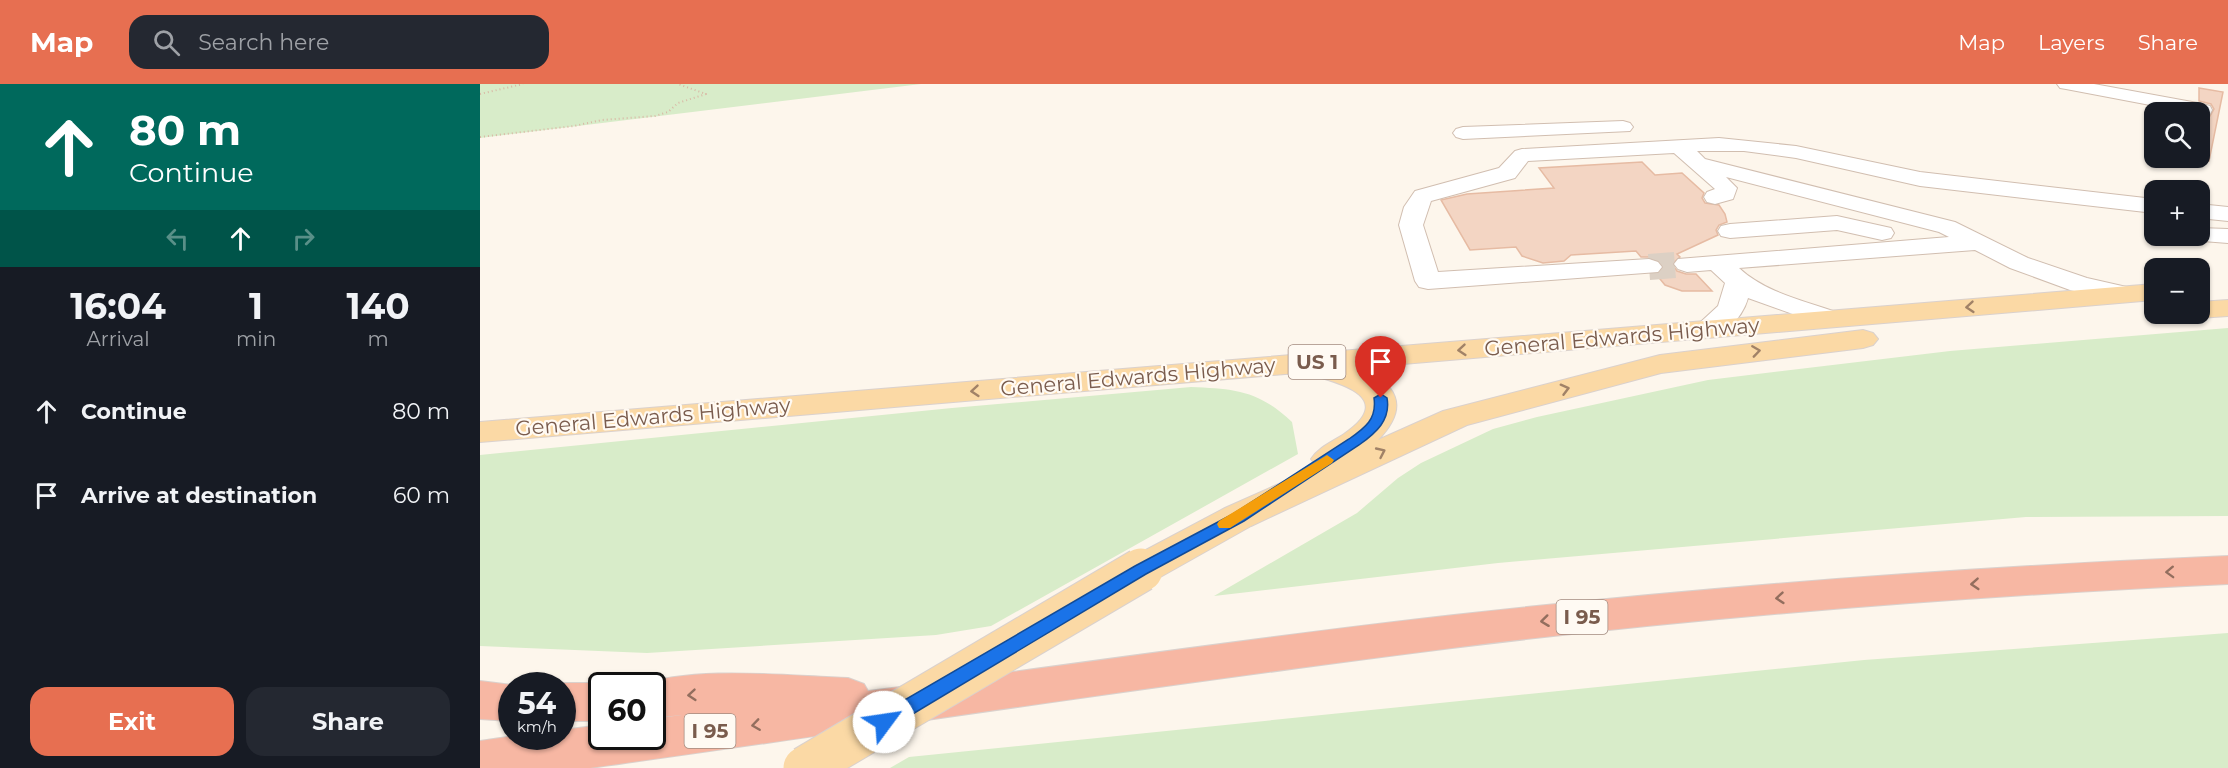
<!DOCTYPE html>
<html lang="en">
<head>
<meta charset="utf-8">
<style>
  :root { --surface:#171b24; --page:#242831; --text:#f1f3f6; --muted:#9ea1a6; --accent:#e76f51 }
  body { margin:0; font-family:Montserrat,sans-serif; background:var(--page); color:var(--text); height:100vh; display:flex; flex-direction:column; font-size:22px; white-space:nowrap }
  * { box-sizing:border-box; margin:0 }
  p { font-size:20px; color:var(--muted) }
  .icon { flex:none; width:33px; height:33px; fill:none; stroke:currentColor; stroke-width:2; stroke-linecap:round; stroke-linejoin:round }
  .map { position:relative; flex:1; overflow:hidden }
  .drawer { display:flex; flex-direction:column; background:var(--surface); width:480px }
  .drawer>* { flex:none }
  .top-card { background:#00695c; color:#fff; overflow:hidden }
  .controls { position:absolute; left:1664px; top:18px; display:grid; gap:12px }
  .controls a { display:grid; place-items:center; width:66px; height:66px; border-radius:12px; background:var(--surface); box-shadow:0 2px 4px #0004; font-size:30px }
  .speed { position:absolute; left:18px; top:588px; display:flex; gap:12px; font-size:30px; font-weight:700; text-align:center }
  .speed>* { display:grid; place-content:center; width:78px; height:78px; border-radius:50%; background:var(--surface); box-shadow:0 2px 4px #0004; line-height:1 }
  .speed small { font-size:15px; font-weight:400 }
  .speed .limit { border:3px solid #111; border-radius:9px; background:#fff; color:#111 }
  .pin { position:absolute; display:grid; place-items:center; width:51px; height:51px; color:#fff; margin:-62px -26px; border-radius:50% 50% 50% 0; rotate:-45deg; box-shadow:0 0 6px #0007 }
  .pin .icon { rotate:45deg }
  .me { position:absolute; width:66px; margin:-33px; rotate:59deg; stroke-linejoin:round; filter:drop-shadow(0 0 4px #0008) }
  .turn { display:flex; align-items:center; gap:21px; height:126px; padding:0 30px; font-size:27px }
  .turn .icon { width:78px; height:78px; stroke-width:2.5 }
  .turn b { display:block; font-size:42px; line-height:51px }
  .lanes { display:flex; align-items:center; height:57px; padding:0 30px; background:#0003; justify-content:center; gap:30px; direction:ltr }
  .lanes .off { opacity:.35 }
  .eta { display:flex; justify-content:space-evenly; align-items:center; height:102px; text-align:center }
  .eta b { font-size:36px; font-weight:700; line-height:42px }
  .cta { display:flex; gap:12px; margin-top:auto; padding:12px 30px }
  .cta a { flex:1; height:69px; border-radius:18px; background:var(--accent); color:#fff; font-size:24px; font-weight:700; line-height:69px; text-align:center }
  .cta a+a { background:var(--page); color:var(--text) }
  ul { padding:0; list-style:none }
  li { display:flex; align-items:center; gap:18px; height:84px; padding:0 30px }
  li div { flex:1 }
  li b { display:block; font-size:22px }
  li em { font-style:normal }
  header { display:flex; align-items:center; gap:36px; box-sizing:border-box; height:84px; padding:0 30px; background:var(--accent); color:#fff }
  header strong { font-size:28px }
  nav { display:flex; gap:33px; margin-inline-start:auto; font-size:21px }
  .search { width:420px; height:54px; background:var(--page); display:flex; align-items:center; gap:15px; box-sizing:border-box; padding:0 21px; border-radius:18px; color:var(--muted); font-size:22px }
  main { display:flex; flex:1; min-height:0 }
  .map>svg:first-child { display:block }
  .green { fill:#d8ecc9 }
  .building { fill:#f3d5c3; stroke:#e6bba3; stroke-width:1.5 }
  .lines { fill:none; stroke-linecap:round; stroke-linejoin:round }
  .minor-tunnel { stroke:#dcd0c4; stroke-width:26; stroke-dasharray:26 13; stroke-linecap:butt }
  .minor-casing { stroke:#d1beb0; stroke-width:2 }
  .major-casing { stroke:#dad1cd; stroke-width:2 }
  .highway-casing { stroke:#dad1cd; stroke-width:2 }
  .path { stroke:#d9b8a5; stroke-width:2; stroke-dasharray:1 3; stroke-linecap:butt }
  .minor { fill:#fff; fill-rule:evenodd }
  .major { fill:#fbd9a5; fill-rule:evenodd }
  .highway { fill:#f7b7a3; fill-rule:evenodd }
  .major-bridge-casing { stroke:#dad1cd; stroke-width:45; stroke-linecap:butt }
  .major-bridge { stroke:#fbd9a5; stroke-width:43 }
  .oneway { stroke:#a18267 }
  .oneway2 { stroke:#936e5e }
  .route { fill:#1a73e8; stroke:#114b97; stroke-width:1.5 }
  .slow { fill:#f59e0b }
  .labels { text-anchor:middle; stroke-width:4.5; stroke-linejoin:round; paint-order:stroke }
  .shield { fill:#fffaf3; stroke:#a28b7f; stroke-width:1.5 }
  .shield-label { font-size:20px; font-weight:bold; fill:#7a5c4d }
  .street-label { font-size:21px; fill:#7a5c4d; stroke:#fffaf3 }
</style>
</head>
<body>
<header>
<strong>Map</strong>
<div class="search"><svg class="icon" aria-label="search" viewBox="0 0 24 24"><circle cx="10" cy="10" r="6"/><path d="M15 15l6 6"/></svg>Search here</div>
<nav><a>Map</a><a>Layers</a><a>Share</a></nav>
</header>
<main>
<section class="drawer">
<div class="top-card">
<div class="turn"><svg class="icon" aria-label="ahead" viewBox="0 0 24 24"><path d="M12 20V5M6 11l6-6 6 6"/></svg><div><b>80 m</b>Continue</div></div>
<div class="lanes"><svg class="icon off" aria-label="left" viewBox="0 0 24 24"><path d="M17 20v-9H6M10 6l-5 5 5 5"/></svg><svg class="icon" aria-label="ahead" viewBox="0 0 24 24"><path d="M12 20V5M6 11l6-6 6 6"/></svg><svg class="icon off" aria-label="right" viewBox="0 0 24 24"><path d="M7 20v-9h11M14 6l5 5-5 5"/></svg></div>
</div>
<div class="eta">
<div><b>16:04</b><p>Arrival</p></div>
<div><b>1</b><p>min</p></div>
<div><b>140</b><p>m</p></div>
</div>
<ul>
<li><svg class="icon" aria-label="ahead" viewBox="0 0 24 24"><path d="M12 20V5M6 11l6-6 6 6"/></svg><div><b>Continue</b></div><em>80 m</em></li>
<li><svg class="icon" aria-label="arrive" viewBox="0 0 24 24"><path d="M6 21V4h12l-3 4 3 4H6"/></svg><div><b>Arrive at destination</b></div><em>60 m</em></li>
</ul>
<div class="cta"><a>Exit</a><a>Share</a></div>
</section>
<div class="map">
<svg width="1748" height="684" viewBox="0 0 1748 684">
  <rect width="100%" height="100%" fill="#fdf6ec"/>
  <path class="green" d="M0 0H441L0 54Z
    M1748 244V432L1546 433 1018 479 734 512 877 429 918 394 941 379 1013 345 1057 333 1228 296 1470 267Z
    M711 303C755 305 778 306 812 338L818 370 511 542 456 551 167 569 0 562V371L472 324Z
    M1748 549V684H410L429 673 1384 576Z"/>
  <path class="building" d="M1719 4 1743 8 1729 77 1719 76V33L1730 32 1734 25 1731 20 1719 17Z
    M1162 78 1175 91 1202 89 1224 109 1222 114 1225 119 1239 121 1245 130 1247 138 1239 141 1236 146 1238 151 1197 170 1200 173 1192 180 1197 187 1206 190H1216L1232 207H1202L1185 201 1176 190 1184 183 1180 177 1170 173H1161L1156 167 1091 171 1084 177 1063 179 1042 172 1036 163 990 166 961 116 987 110 1074 104 1059 84Z"/>
  <g class="lines">
    <path class="minor-tunnel" d="M1169 183 1207 180"/>
    <g class="minor-casing">
      <path id="minor" d="M1577 0H1614L1723 20 1730 22 1732 26 1730 30 1719 31V28H1707L1586 5 1580 4Z
        M1143 37 1150 39 1153 43 1150 47 983 55 976 53 973 49 976 45 983 43Z
        M1239 54 1316 62 1440 88 1674 115V129L1440 102 1316 74 1264 67H1217L1225 75 1475 138 1548 174 1607 194 1651 204 1655 210 1651 216 1641 218 1590 206 1530 184 1495 166 1259 184C1286 209 1325 217 1359 229L1363 235 1359 241 1349 243 1268 214C1262 236 1239 258 1216 252L1212 246 1238 222 1245 199 1231 186 1207 188 1198 185 1194 180 1198 175 1469 153 1459 148 1246 93 1257 104 1253 115 1235 120 1227 118 1224 113 1227 108 1235 105 1194 69 1048 77 1035 94 951 117 943 141 958 188 1169 175 1178 178 1182 183 1178 188 948 205 939 203 935 197 919 141 924 123 935 107 1019 84 1035 67 1042 65Z
        M1719 120 1748 123V137L1719 134Z
        M1357 132 1411 144 1414 149 1411 154 1402 156 1357 146 1250 154 1241 152 1238 147 1241 142 1250 140Z
        M1719 144 1748 145V159L1710 156 1707 152H1719Z"/>
    </g>
    <g class="major-casing">
      <path id="major" d="M1674 200V216L876 284C917 298 931 322 898 356L963 327 1180 271 1383 246 1393 249 1398 255 1393 261 1383 264 1181 289 987 341 771 442 675 496 661 500 647 496 641 486 647 476 745 424 837 383 831 375C839 363 852 358 864 350 915 315 865 300 831 291L829 288 0 358V338Z
        M1748 216V232L1719 234 1708 230H1719V218Z"/>
    </g>
    <g class="highway-casing">
      <path id="highway" d="M1748 472V500C1489 512 1229 532 972 564 684 600 397 644 110 684H0V657L33 652H82V646L122 641V652H172V635L202 631 172 634V602H157C215 581 305 592 368 594L384 600 388 607C583 582 778 553 974 531 1231 502 1489 483 1748 472Z
        M0 597 39 602H32V637L0 635Z
        M82 599H122L129 602H122V637H82V602H75Z"/>
    </g>
    <path class="path" d="M0 10 43 0
      M0 53 94 42 122 36 175 32 188 28 198 19 226 10 198 0"/>
    <use href="#minor" class="minor"/>
    <use href="#major" class="major"/>
    <use href="#highway" class="highway"/>
    <g class="major-bridge-casing">
      <path id="major-bridge" d="M325 684 661 486"/>
    </g>
    <use href="#major-bridge" class="major-bridge"/>
  </g>
  <defs><path id="oneway-chevron" d="M-2-3.5L2.5 0L-2 3.5" fill="none" stroke-width="1.6" stroke-linecap="round" stroke-linejoin="round" transform="scale(1.5)"/></defs>
  <g class="oneway">
    <use href="#oneway-chevron" transform="translate(1490 223) rotate(175)"/>
    <use href="#oneway-chevron" transform="translate(982 266) rotate(175)"/>
    <use href="#oneway-chevron" transform="translate(1276 267) rotate(-8)"/>
    <use href="#oneway-chevron" transform="translate(1085 305) rotate(-15)"/>
    <use href="#oneway-chevron" transform="translate(495 307) rotate(175)"/>
    <use href="#oneway-chevron" transform="translate(901 368) rotate(-25)"/>
  </g>
  <g class="oneway2">
    <use href="#oneway-chevron" transform="translate(1690 488) rotate(178)"/>
    <use href="#oneway-chevron" transform="translate(1495 500) rotate(176)"/>
    <use href="#oneway-chevron" transform="translate(1300 514) rotate(175)"/>
    <use href="#oneway-chevron" transform="translate(1065 537) rotate(173)"/>
    <use href="#oneway-chevron" transform="translate(212 611) rotate(175)"/>
    <use href="#oneway-chevron" transform="translate(276 641) rotate(172)"/>
  </g>
  <path class="route" d="M901 310 907 314C911 336 896 349 879 361L764 437 666 490 411 643 404 646 397 643 394 638 397 632 655 482 753 430 869 355C885 344 897 335 894 314Z"/>
  <path class="slow" d="M847 371 854 376 852 379 750 444H739L737 440 739 437Z"/>
  <g class="labels">
    <g class="shield">
      <rect x="808.5" y="261" width="57" height="34" rx="4.5"/>
      <rect x="1076.5" y="516" width="51" height="34" rx="4.5"/>
      <rect x="204.5" y="630" width="51" height="34" rx="4.5"/>
    </g>
    <g class="shield-label">
      <text x="837" y="285">US 1</text>
      <text x="1102" y="540">I 95</text>
      <text x="230" y="654">I 95</text>
    </g>
    <g class="street-label">
      <text transform="translate(1142 253) rotate(-5)" y="7">General Edwards Highway</text>
      <text transform="translate(658 293) rotate(-5)" y="7">General Edwards Highway</text>
      <text transform="translate(173 333) rotate(-5)" y="7">General Edwards Highway</text>
    </g>
  </g>
</svg>
<div class="controls">
<a><svg class="icon" aria-label="search" viewBox="0 0 24 24"><circle cx="10" cy="10" r="6"/><path d="M15 15l6 6"/></svg></a>
<a>+</a>
<a>−</a>
</div>
<div class="speed"><div>54<small>km/h</small></div><div class="limit">60</div></div>
<div class="pin" style="left:901px;top:314px;background:#d93025"><svg class="icon" aria-label="arrive" viewBox="0 0 24 24"><path d="M6 21V4h12l-3 4 3 4H6"/></svg></div>
<svg class="me" style="left:404px;top:638px" viewBox="-20 -20 40 40"><circle r="19" fill="#fff"/><path d="M0-13L10 11 0 6-10 11z" fill="#1a73e8"/></svg>
</div>
</main>
</body>
</html>
